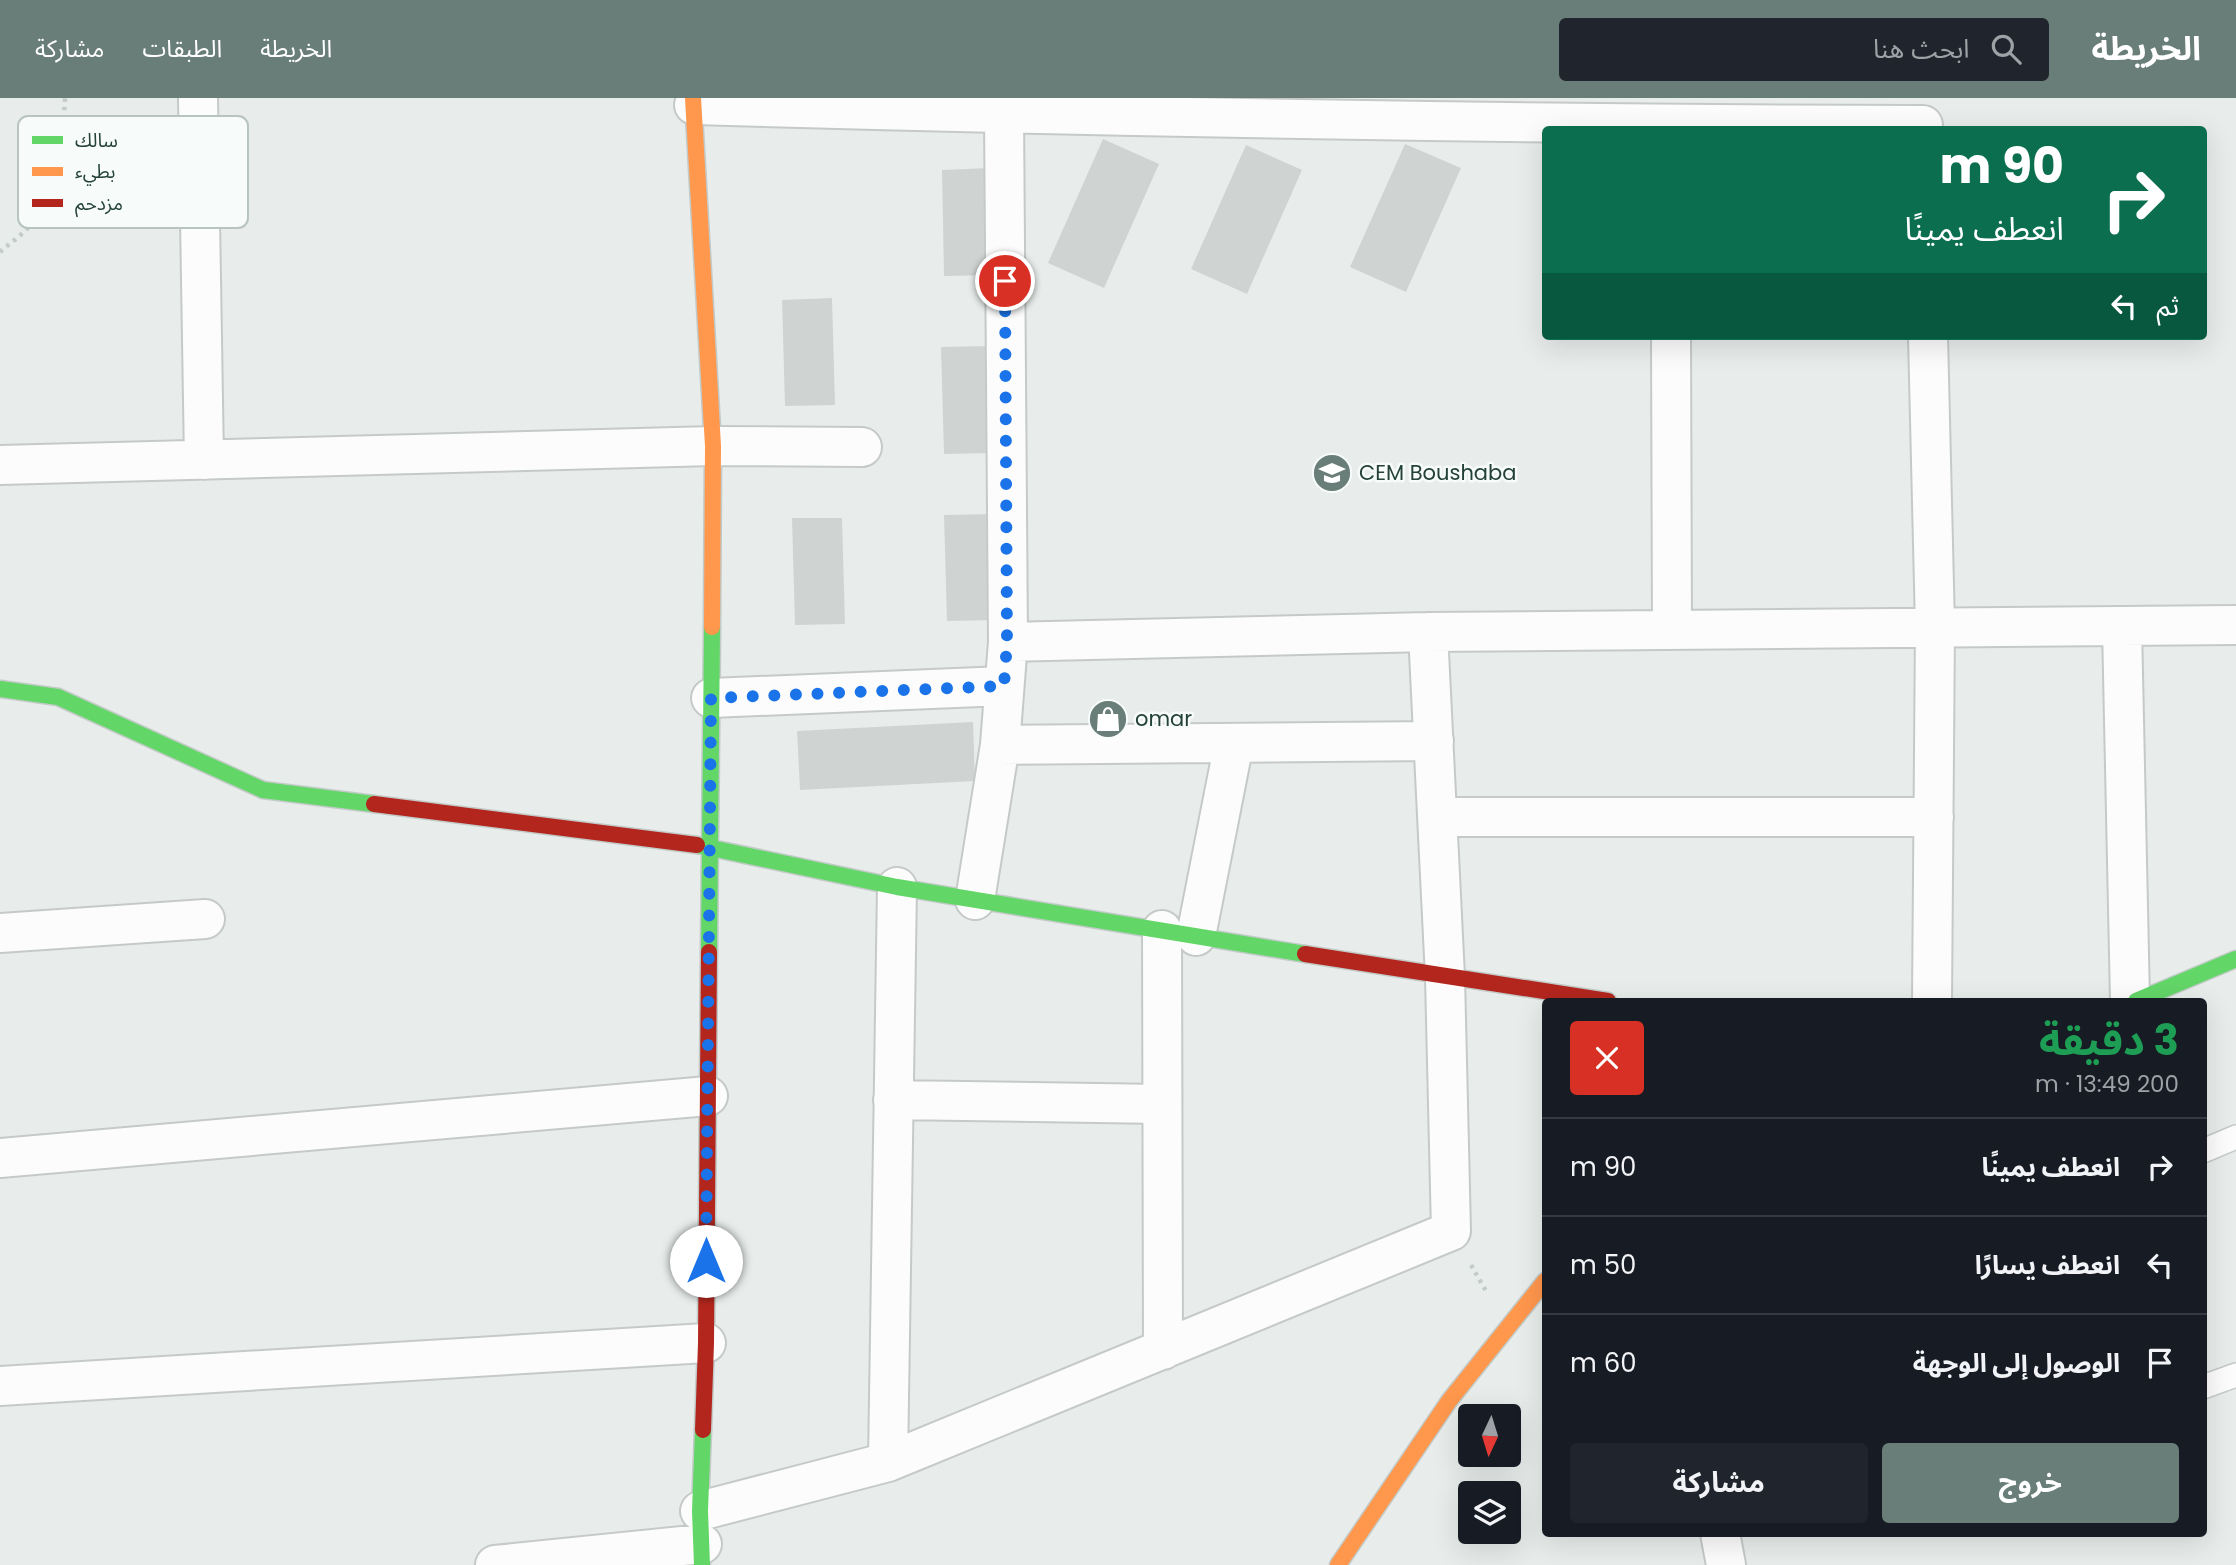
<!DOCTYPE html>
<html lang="ar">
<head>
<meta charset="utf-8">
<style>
  :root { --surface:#171b24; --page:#20242c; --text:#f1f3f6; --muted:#9ea1a6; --line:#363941; --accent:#697e78 }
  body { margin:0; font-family:Poppins,"Noto Sans Arabic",sans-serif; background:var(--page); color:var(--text); direction:rtl; height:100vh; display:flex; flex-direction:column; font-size:26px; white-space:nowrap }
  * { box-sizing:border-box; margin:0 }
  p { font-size:23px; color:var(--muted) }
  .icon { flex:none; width:38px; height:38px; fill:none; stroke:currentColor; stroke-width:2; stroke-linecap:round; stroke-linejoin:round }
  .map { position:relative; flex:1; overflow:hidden; direction:ltr }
  .sheet { position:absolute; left:1542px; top:900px; width:665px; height:539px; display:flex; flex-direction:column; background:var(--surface); border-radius:7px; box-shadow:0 7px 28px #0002; direction:rtl }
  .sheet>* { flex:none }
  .guide { position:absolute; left:1542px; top:28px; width:665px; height:214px; border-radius:7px; box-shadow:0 7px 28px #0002; direction:rtl; background:#0b6e4f; color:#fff; overflow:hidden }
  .needle { width:46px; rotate:184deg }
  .buttons { position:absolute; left:1458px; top:1306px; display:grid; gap:14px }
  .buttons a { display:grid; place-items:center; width:63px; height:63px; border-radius:7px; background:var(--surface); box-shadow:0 7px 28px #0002; font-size:35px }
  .pin { position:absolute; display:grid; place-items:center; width:60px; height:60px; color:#fff; margin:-30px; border:4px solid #fff; border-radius:50%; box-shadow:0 2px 7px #0007 }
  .me { position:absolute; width:77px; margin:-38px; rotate:0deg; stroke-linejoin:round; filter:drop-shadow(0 0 5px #0008) }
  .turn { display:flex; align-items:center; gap:24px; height:147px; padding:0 28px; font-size:32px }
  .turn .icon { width:91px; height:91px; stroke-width:2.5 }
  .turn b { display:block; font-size:49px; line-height:60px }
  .then { display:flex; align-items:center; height:66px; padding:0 28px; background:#0003; gap:14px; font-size:26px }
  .round { display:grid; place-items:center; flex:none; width:74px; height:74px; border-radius:7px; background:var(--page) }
  .overview { display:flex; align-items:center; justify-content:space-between; height:119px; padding:0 28px }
  h1 { font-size:42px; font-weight:700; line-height:52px; color:#1e9e55 }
  .action { display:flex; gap:14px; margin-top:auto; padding:14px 28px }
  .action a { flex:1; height:80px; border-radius:7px; background:var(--accent); color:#fff; font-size:28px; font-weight:700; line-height:80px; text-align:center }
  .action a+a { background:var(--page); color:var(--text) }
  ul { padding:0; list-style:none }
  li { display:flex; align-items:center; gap:21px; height:98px; padding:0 28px; border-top:2px solid var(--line) }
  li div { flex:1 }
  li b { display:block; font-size:26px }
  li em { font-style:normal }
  header { display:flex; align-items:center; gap:42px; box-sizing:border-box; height:98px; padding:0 35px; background:var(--accent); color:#fff }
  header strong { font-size:33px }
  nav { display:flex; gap:38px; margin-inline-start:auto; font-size:24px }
  .search { width:490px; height:63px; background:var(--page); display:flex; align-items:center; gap:18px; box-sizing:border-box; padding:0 24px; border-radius:7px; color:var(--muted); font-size:26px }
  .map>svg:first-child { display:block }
  .building { fill:#cfd4d2 }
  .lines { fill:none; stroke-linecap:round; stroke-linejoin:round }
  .lane-casing { stroke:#c5cac8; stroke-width:26 }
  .street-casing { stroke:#c5cac8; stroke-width:42 }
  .fast-casing { stroke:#c3cbc8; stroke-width:19 }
  .slow-casing { stroke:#c3cbc8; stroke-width:19 }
  .jam-casing { stroke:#c3cbc8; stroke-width:19 }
  .path { stroke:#c3ccca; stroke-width:4.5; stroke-dasharray:3.5 5; stroke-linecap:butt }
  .lane { stroke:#fcfcfc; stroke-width:23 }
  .street { stroke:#fcfcfc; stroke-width:38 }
  .fast { stroke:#63d668; stroke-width:16 }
  .slow { stroke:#ff974d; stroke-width:16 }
  .jam { stroke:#b3261e; stroke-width:16 }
  .route { stroke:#1a73e8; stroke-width:12; stroke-dasharray:0 21.6 }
  .labels { text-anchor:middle; stroke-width:5; stroke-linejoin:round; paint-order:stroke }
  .poi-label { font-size:21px; fill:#24423a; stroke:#f7fbf9; text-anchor:start }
  .key { fill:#f7fbf9; stroke:#b8c4c0; stroke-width:2 }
  .key-label { font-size:19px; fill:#24423a }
</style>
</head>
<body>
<header>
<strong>الخريطة</strong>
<div class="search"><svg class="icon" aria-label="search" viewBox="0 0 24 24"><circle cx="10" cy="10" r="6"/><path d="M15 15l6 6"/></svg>ابحث هنا</div>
<nav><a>الخريطة</a><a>الطبقات</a><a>مشاركة</a></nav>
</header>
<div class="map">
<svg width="2236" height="1467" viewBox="0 0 2236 1467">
  <rect width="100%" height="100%" fill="#e8edeb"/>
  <path class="building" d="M1103 41 1159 66 1104 190 1048 165Z
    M1405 46 1461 70 1406 194 1350 169Z
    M1246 47 1302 72 1247 196 1191 171Z
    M991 70 994 177 944 178 942 72Z
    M832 200 835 307 785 308 782 202Z
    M991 248 993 355 944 356 941 249Z
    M994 416 997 522 947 523 944 417Z
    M792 420H842L845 526 795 527Z
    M973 624 975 683 800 692 797 633Z"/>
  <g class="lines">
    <g class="lane-casing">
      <path id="lane" d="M2203 1053 2236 1039
        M2203 1289 2236 1277"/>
    </g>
    <g class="street-casing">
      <path id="street" d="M198 0 204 362
        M694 7C1103 19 1513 26 1923 27
        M1671 238 1672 531
        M1928 238 1935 529 1932 903
        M0 367 713 348 862 349
        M2122 528 2130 903
        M1008 544 1428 534 2236 527
        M711 600 1004 588
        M1000 647 1434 643
        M1438 719H1934
        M975 802 1000 647 1008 544 1004 16
        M1162 832 1163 1252
        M0 835 205 821
        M1196 838 1234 645
        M893 1002 1162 1006
        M0 1060 708 998
        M0 1288 706 1245
        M888 1364 897 789
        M700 1413 888 1364 1451 1133 1445 879 1428 534
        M1720 1435 1726 1467
        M495 1467 702 1446"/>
    </g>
    <g class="fast-casing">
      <path id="fast" d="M0 591 58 599 263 692 374 706
        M697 747 897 789 1305 856
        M709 854 712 529
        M2136 903 2236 861
        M702 1467 700 1413 703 1332"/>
    </g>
    <g class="slow-casing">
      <path id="slow" d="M693 0 713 348 712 529
        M1338 1467 1449 1303 1545 1183"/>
    </g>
    <g class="jam-casing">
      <path id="jam" d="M374 706 697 747
        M1305 856 1608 903
        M703 1332 706 1245 709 854"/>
    </g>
    <path class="path" d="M0 154C10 145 24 136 32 125 55 89 63 42 65 0
      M1471 1167 1486 1193"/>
    <use href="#lane" class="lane"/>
    <use href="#street" class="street"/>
    <use href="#fast" class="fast"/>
    <use href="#slow" class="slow"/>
    <use href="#jam" class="jam"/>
  </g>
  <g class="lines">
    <path class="route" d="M706 1163 711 600 1004 588 1007 544 1005 183"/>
  </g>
  <defs>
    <g id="school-disc" transform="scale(2.0125)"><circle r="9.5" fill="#697e78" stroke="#f7fbf9"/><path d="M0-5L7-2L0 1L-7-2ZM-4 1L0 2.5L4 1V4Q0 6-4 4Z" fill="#fff"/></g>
    <g id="shop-disc" transform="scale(2.0125)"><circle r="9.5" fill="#697e78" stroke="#f7fbf9"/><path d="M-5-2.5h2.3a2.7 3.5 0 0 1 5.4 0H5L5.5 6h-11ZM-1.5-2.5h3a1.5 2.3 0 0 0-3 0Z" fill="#fff"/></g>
  </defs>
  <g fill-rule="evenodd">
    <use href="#school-disc" x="1332" y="375"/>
    <use href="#shop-disc" x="1108" y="621"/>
  </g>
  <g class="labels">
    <g class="poi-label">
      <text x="1359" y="382">CEM Boushaba</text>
      <text x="1135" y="628">omar</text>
    </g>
  </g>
  <rect x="18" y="18" width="230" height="112" rx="10" class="key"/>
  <rect x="32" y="38" width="31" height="8" fill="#63d668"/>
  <rect x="32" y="69" width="31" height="9" fill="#ff974d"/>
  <rect x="32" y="101" width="31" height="8" fill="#b3261e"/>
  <g class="key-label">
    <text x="75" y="49">سالك</text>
    <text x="75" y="80">بطيء</text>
    <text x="75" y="112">مزدحم</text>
  </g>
</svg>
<div class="buttons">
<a><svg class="needle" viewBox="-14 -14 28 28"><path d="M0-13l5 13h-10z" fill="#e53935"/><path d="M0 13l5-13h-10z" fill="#9ea1a6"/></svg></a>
<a><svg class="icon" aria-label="layers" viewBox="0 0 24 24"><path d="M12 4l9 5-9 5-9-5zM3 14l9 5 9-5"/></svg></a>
</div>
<div class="pin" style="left:1005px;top:183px;background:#d93025"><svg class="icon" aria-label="arrive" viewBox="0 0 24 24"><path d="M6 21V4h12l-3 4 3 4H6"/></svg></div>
<svg class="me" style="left:706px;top:1163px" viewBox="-20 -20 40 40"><circle r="19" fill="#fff"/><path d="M0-13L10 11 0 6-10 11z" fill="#1a73e8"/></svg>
<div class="guide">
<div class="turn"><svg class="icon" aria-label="right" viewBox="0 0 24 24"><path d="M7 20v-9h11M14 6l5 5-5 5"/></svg><div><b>90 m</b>انعطف يمينًا</div></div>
<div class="then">ثم<svg class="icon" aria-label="left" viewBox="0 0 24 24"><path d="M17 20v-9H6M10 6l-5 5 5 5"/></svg></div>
</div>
<section class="sheet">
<div class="overview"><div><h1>3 دقيقة</h1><p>200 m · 13:49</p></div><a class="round" style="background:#d93025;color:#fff"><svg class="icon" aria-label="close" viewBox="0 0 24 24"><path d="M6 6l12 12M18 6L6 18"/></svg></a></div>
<ul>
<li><svg class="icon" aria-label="right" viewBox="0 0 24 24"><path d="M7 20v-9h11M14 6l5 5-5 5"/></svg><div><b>انعطف يمينًا</b></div><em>90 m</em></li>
<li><svg class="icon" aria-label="left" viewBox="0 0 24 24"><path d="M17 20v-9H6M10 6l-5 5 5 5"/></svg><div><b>انعطف يسارًا</b></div><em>50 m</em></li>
<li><svg class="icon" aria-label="arrive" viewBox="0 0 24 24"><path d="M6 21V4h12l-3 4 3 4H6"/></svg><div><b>الوصول إلى الوجهة</b></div><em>60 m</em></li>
</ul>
<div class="action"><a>خروج</a><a>مشاركة</a></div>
</section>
</div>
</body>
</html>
